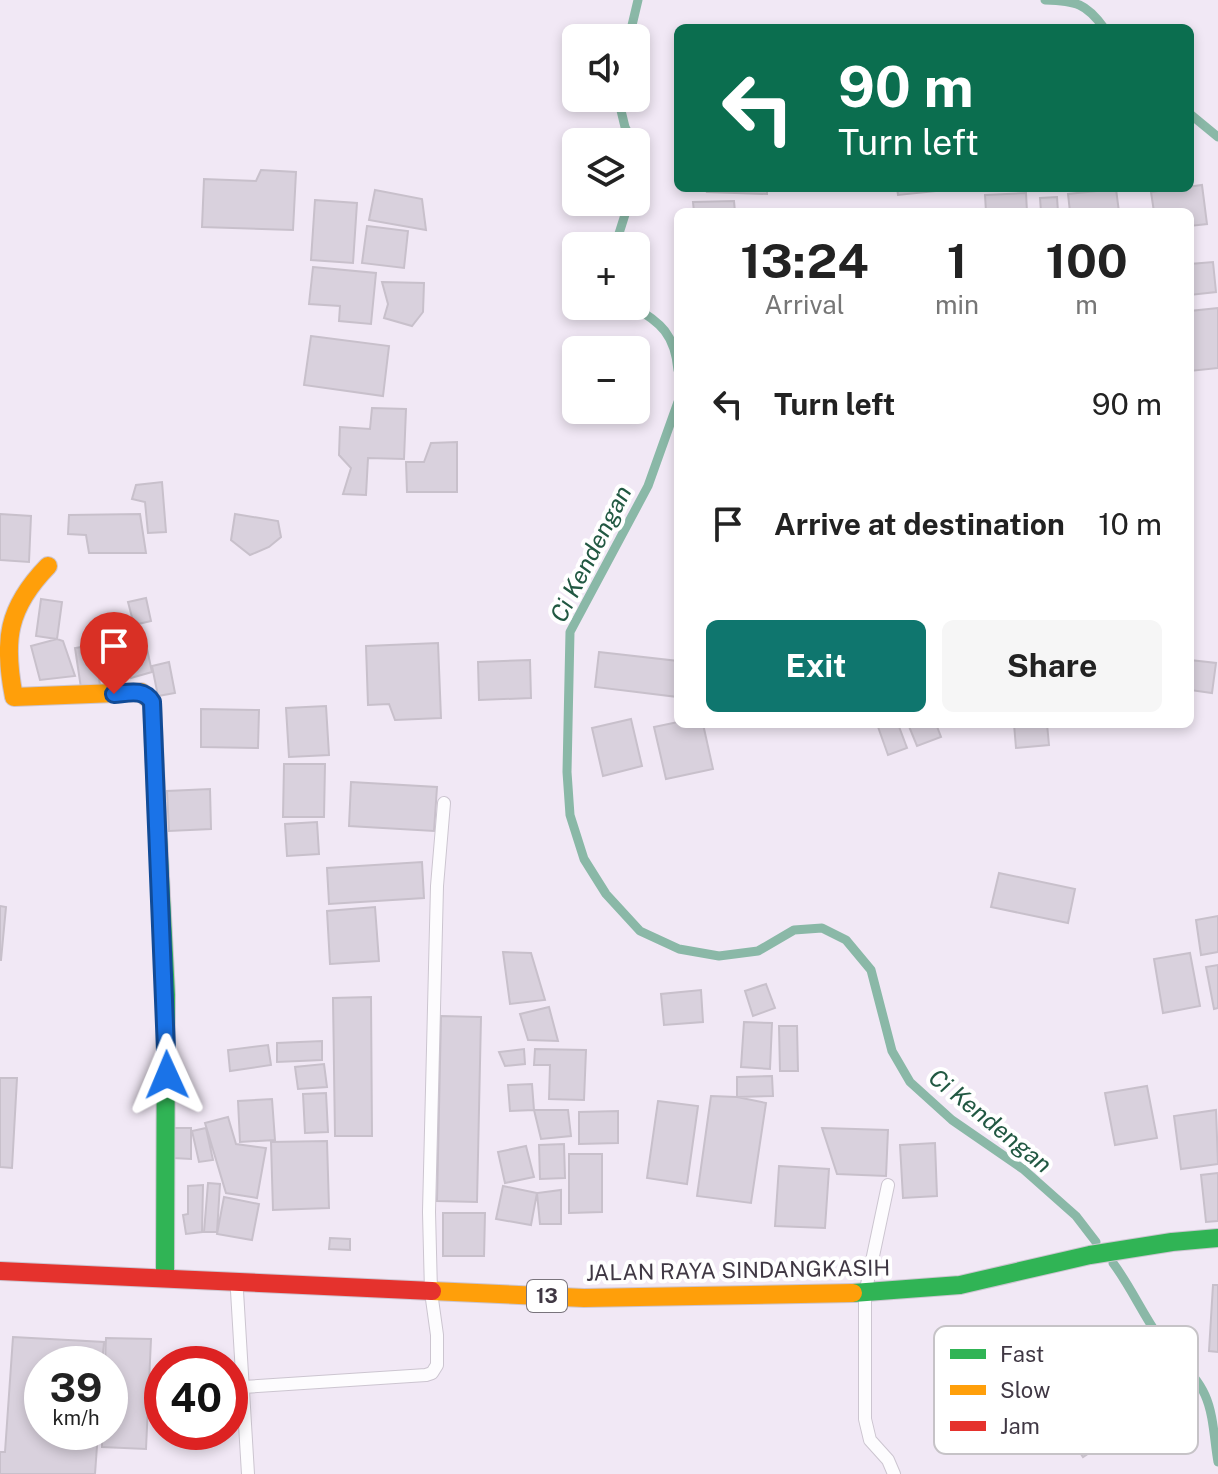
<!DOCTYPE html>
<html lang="en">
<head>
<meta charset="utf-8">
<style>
  :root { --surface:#fff; --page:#f6f6f6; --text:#222; --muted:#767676; --accent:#0f766e }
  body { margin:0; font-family:"Public Sans",sans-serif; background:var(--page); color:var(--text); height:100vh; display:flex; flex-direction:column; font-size:30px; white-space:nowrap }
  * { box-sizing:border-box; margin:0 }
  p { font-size:26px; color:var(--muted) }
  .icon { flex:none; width:44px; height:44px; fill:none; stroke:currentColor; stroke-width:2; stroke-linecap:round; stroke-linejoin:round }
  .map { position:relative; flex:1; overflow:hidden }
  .side { position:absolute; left:674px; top:208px; width:520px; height:520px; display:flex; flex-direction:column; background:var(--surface); border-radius:12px; box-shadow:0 4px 12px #0003 }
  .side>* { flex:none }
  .hud { position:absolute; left:674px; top:24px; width:520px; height:168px; border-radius:12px; box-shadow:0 4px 12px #0003; background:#0b6e4f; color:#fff; overflow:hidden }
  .buttons { position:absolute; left:562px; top:24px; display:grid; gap:16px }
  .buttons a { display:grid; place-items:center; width:88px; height:88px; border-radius:12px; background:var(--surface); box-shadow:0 4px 12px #0003; font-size:40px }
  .speed { position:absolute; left:24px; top:1346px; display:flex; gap:16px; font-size:40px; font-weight:700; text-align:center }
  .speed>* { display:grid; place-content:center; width:104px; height:104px; border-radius:50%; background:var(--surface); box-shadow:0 4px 12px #0003; line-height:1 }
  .speed small { font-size:20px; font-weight:400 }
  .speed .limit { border:12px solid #d22; background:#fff; color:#111 }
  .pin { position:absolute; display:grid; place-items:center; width:68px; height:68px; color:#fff; margin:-82px -34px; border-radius:50% 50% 50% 0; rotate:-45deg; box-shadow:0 0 8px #0007 }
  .pin .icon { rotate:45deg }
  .me { position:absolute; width:88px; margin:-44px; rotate:359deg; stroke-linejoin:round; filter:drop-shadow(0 0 6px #0008) }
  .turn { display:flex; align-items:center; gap:28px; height:168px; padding:0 32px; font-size:36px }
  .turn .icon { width:104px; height:104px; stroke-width:2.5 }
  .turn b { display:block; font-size:56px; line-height:68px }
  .eta { display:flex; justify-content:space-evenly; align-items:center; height:136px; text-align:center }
  .eta b { font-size:48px; font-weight:700; line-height:56px }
  .primary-button { display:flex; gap:16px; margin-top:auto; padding:16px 32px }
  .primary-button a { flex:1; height:92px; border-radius:12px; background:var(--accent); color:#fff; font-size:32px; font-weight:700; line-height:92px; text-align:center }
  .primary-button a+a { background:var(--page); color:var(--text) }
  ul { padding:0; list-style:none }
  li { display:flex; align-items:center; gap:24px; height:120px; padding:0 32px }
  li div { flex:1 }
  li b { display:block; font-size:30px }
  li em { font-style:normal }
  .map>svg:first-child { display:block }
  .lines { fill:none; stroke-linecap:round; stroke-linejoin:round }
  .stream { stroke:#8ab8a7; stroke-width:9 }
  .building { fill:#d9d1dd; stroke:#c8c0cb; stroke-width:2 }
  .lane-casing { stroke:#ccc5d0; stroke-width:14 }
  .fast-casing { stroke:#ccc5d0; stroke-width:20 }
  .slow-casing { stroke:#ccc5d0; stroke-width:20 }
  .jam-casing { stroke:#ccc5d0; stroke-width:20 }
  .lane { stroke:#fdfcfe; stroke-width:12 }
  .fast { stroke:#30b455; stroke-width:18 }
  .slow { stroke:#ff9f0a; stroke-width:18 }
  .jam { stroke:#e5322d; stroke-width:18 }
  .route-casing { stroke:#114b97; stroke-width:20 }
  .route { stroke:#1a73e8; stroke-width:14 }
  .labels { text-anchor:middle; stroke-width:8; stroke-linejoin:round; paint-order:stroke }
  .shield { fill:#fff; stroke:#79747c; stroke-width:2 }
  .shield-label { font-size:20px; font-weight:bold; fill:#403844 }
  .street-label { font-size:22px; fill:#403844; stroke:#fff }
  .water-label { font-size:24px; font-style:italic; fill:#215842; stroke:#fff }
  .key { fill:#fff; stroke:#c6c3c7; stroke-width:2 }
  .key-label { font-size:22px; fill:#403844 }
</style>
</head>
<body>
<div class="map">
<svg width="1218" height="1474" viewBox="0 0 1218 1474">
  <rect width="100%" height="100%" fill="#f1e8f5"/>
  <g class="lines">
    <path class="stream" d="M1045 0C1076 1 1086 3 1104 28
      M629 38 638 0
      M618 98 625 127 633 142
      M1190 114 1218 137
      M636 147 639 165 636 176
      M615 246 629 202
      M632 306C661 322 675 335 678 370
      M678 402 648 486 570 632 567 772 570 815 584 859 606 894 640 931 679 949 719 956 758 951 794 930 822 928 846 940 871 970 892 1051 910 1082 952 1120 1023 1169 1076 1216 1096 1242
      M1113 1263C1131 1287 1142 1313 1159 1337 1173 1357 1195 1372 1205 1395 1214 1415 1214 1440 1218 1462"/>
  </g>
  <path class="building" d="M261 170 296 172 293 230 202 227 204 179 256 181Z
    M1202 185 1207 224 1190 226V212H1154L1151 192Z
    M708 188H767V194L707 192Z
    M897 188H936L937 191 898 195Z
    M1116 189 1119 212H1070L1068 194Z
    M375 190 422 199 426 230 369 220Z
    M1026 193 1027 212H986L985 195Z
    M1057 197 1058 212H1041L1040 198Z
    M315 200 357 203 353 263 311 260Z
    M734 201 735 212H694L693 202Z
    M367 226 408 231 404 268 362 263Z
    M1213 262 1216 292 1190 295V264Z
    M313 267 376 273 371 324 339 321 340 306 309 304Z
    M382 282 424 283 423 312 412 326 384 318 388 304Z
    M1218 308V368L1190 371V311Z
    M311 336 389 346 383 396 304 385Z
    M372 408 406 409 404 459 368 458 366 495 343 494 351 468 339 455 340 427 370 429Z
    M457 442V492H407L406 462H424L431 443Z
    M162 482 166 532 148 533 145 502 132 499 136 485Z
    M0 514 31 516 29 562 0 560Z
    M140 514 146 553H89L86 535 68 534 69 515Z
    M235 514 278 521 281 537 269 547 250 555 231 540Z
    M146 598 151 621 134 625 128 602Z
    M41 599 62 602 57 639 36 636Z
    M144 635 152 672 131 678 122 640Z
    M100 636 122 640 124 669 106 671Z
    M57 639 63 641 75 676 40 680 31 646Z
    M438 643 441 718 395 720 389 704 368 705 366 646Z
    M94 645 100 685 81 688 75 648Z
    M599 652 678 661V697L595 687Z
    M530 660 531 698 479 700 478 662Z
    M1190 660 1216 663 1212 693 1190 690Z
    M169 662 175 693 158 696 152 666Z
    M326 706 329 755 289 757 286 708Z
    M201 709 259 710 258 748 201 747Z
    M631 719 642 766 603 776 592 728Z
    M678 722V724H703L713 769 666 779 654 727Z
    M877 724H898L907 748 888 755Z
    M908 724H936L941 737 917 746Z
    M1014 724H1047L1049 745 1016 748Z
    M284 764H325L324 817H283Z
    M351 782 437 787 434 831 349 826Z
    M210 789 211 829 169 831 167 791Z
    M317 822 319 854 287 856 285 824Z
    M422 862 424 898 329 904 327 868Z
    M999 873 1075 889 1068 923 991 907Z
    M0 906 6 907 1 960H0Z
    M375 907 379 961 330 964 327 911Z
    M1218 916V952L1201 955 1196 920Z
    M503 952 531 953 545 1000 510 1004Z
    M1190 953 1200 1006 1163 1013 1154 959Z
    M1218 965V1008L1214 1009 1206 967Z
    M766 984 775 1008 753 1016 745 991Z
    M701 990 703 1022 664 1025 661 994Z
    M371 997 372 1136H335L333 998Z
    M549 1007 558 1041 528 1040 520 1014Z
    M441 1016 481 1017 477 1202 437 1201Z
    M744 1022 772 1023 770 1069 741 1067Z
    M779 1026H797L798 1071H780Z
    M322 1041V1060L277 1062V1043Z
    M268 1045 271 1065 230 1071 228 1050Z
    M524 1049 525 1064 505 1066 499 1052Z
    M535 1049 586 1050 584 1100 549 1099 550 1065H534Z
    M324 1064 327 1087 298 1089 295 1067Z
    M772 1076 773 1096 737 1097V1077Z
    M0 1078H17L12 1168 0 1167Z
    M532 1084 534 1110 510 1111 508 1085Z
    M1147 1086 1157 1138 1115 1145 1105 1093Z
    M326 1093 328 1132 305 1133 303 1094Z
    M711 1096 737 1097 766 1103 751 1203 697 1196Z
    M272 1099 275 1140 240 1142 238 1101Z
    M658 1101 698 1106 687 1184 647 1178Z
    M534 1110H568L571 1136 541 1139Z
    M1216 1110 1218 1164 1181 1169 1174 1116Z
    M618 1111V1143L579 1144V1112Z
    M228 1117 236 1144 266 1148 257 1198 226 1193 205 1123Z
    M173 1128H191V1159L173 1158Z
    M206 1128 213 1160 199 1162 192 1131Z
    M822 1128 888 1130 886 1176 837 1174Z
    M327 1141 329 1208 273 1210 271 1142Z
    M935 1143 937 1196 903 1198 900 1145Z
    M564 1144 565 1178 540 1179 539 1145Z
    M526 1146 534 1177 505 1183 498 1152Z
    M569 1154H602V1212L569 1213Z
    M779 1166 829 1169 825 1228 775 1226Z
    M1218 1173V1221L1206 1222 1201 1175Z
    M208 1183 220 1184 217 1232H204Z
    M203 1185 202 1232 186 1234 183 1215 188 1214V1186Z
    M503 1186 537 1193 531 1225 496 1219Z
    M561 1190V1224H540L537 1193Z
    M224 1197 259 1204 252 1240 217 1234Z
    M443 1213H485L484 1256H443Z
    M330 1238 350 1239V1250L329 1249Z
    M1213 1285H1218V1352L1209 1351Z
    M13 1337 104 1342 102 1364H42V1432H98L95 1474H0V1452H5Z
    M106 1338 151 1339 146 1449 102 1447V1432H110V1364H105Z
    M1100 1392 1125 1429 1083 1457 1058 1420Z"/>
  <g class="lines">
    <g class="lane-casing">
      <path id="lane" d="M888 1185 865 1294V1419L870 1440 888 1460 894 1474
        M237 1291 248 1474
        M243 1387 426 1375 432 1373 437 1365V1335L431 1292 429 1212 437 886 444 803"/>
    </g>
    <g class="fast-casing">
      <path id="fast" d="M158 837 166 995 165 1277
        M853 1293 960 1285 1090 1255 1172 1242 1218 1238"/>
    </g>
    <g class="slow-casing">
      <path id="slow" d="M48 566C7 608 3 641 14 697L141 692 152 702 158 837
        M432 1291 584 1298 853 1293"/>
    </g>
    <g class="jam-casing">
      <path id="jam" d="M0 1271 432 1291"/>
    </g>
    <use href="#lane" class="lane"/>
    <use href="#fast" class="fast"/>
    <use href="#slow" class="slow"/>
    <use href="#jam" class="jam"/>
  </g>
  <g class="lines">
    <g class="route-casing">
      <path id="route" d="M114 694C128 693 144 688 152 702L167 1075"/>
    </g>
    <use href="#route" class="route"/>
  </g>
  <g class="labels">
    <rect class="shield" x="527" y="1280" width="40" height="32" rx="6"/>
    <g class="shield-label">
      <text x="547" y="1303">13</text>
    </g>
    <g class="street-label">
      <text transform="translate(738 1270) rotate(-1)" y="8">JALAN RAYA SINDANGKASIH</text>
    </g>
    <g class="water-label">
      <text transform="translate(591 554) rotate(-63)" y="8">Ci Kendengan</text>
      <text transform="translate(990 1121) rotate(39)" y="8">Ci Kendengan</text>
    </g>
  </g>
  <rect x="934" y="1326" width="264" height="128" rx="12" class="key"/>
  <rect x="950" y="1349" width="36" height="10" fill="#30b455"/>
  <rect x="950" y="1385" width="36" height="10" fill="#ff9f0a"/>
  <rect x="950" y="1421" width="36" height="10" fill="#e5322d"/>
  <g class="key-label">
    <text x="1000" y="1362">Fast</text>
    <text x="1000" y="1398">Slow</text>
    <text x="1000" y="1434">Jam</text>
  </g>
</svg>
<div class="buttons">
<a><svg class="icon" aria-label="sound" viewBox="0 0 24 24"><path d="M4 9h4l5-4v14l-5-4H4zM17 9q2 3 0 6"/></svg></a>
<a><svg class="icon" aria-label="layers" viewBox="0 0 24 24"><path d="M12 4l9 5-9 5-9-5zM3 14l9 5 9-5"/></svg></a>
<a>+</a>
<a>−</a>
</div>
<div class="speed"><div>39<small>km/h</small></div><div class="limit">40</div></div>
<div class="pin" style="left:114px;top:694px;background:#d93025"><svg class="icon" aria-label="arrive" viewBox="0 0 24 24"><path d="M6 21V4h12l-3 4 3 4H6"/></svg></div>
<svg class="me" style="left:167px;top:1075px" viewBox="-20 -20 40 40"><path d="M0-17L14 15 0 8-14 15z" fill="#1a73e8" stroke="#fff" stroke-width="4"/></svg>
<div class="hud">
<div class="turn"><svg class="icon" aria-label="left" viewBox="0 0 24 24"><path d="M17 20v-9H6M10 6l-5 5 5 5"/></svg><div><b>90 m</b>Turn left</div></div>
</div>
<section class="side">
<div class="eta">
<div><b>13:24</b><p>Arrival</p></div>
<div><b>1</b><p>min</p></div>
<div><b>100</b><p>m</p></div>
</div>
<ul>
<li><svg class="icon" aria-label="left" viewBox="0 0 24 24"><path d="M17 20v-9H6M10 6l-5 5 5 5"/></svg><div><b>Turn left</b></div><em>90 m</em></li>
<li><svg class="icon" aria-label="arrive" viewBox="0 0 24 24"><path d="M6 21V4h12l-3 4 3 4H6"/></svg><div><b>Arrive at destination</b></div><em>10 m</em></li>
</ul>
<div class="primary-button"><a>Exit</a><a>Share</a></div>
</section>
</div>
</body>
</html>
